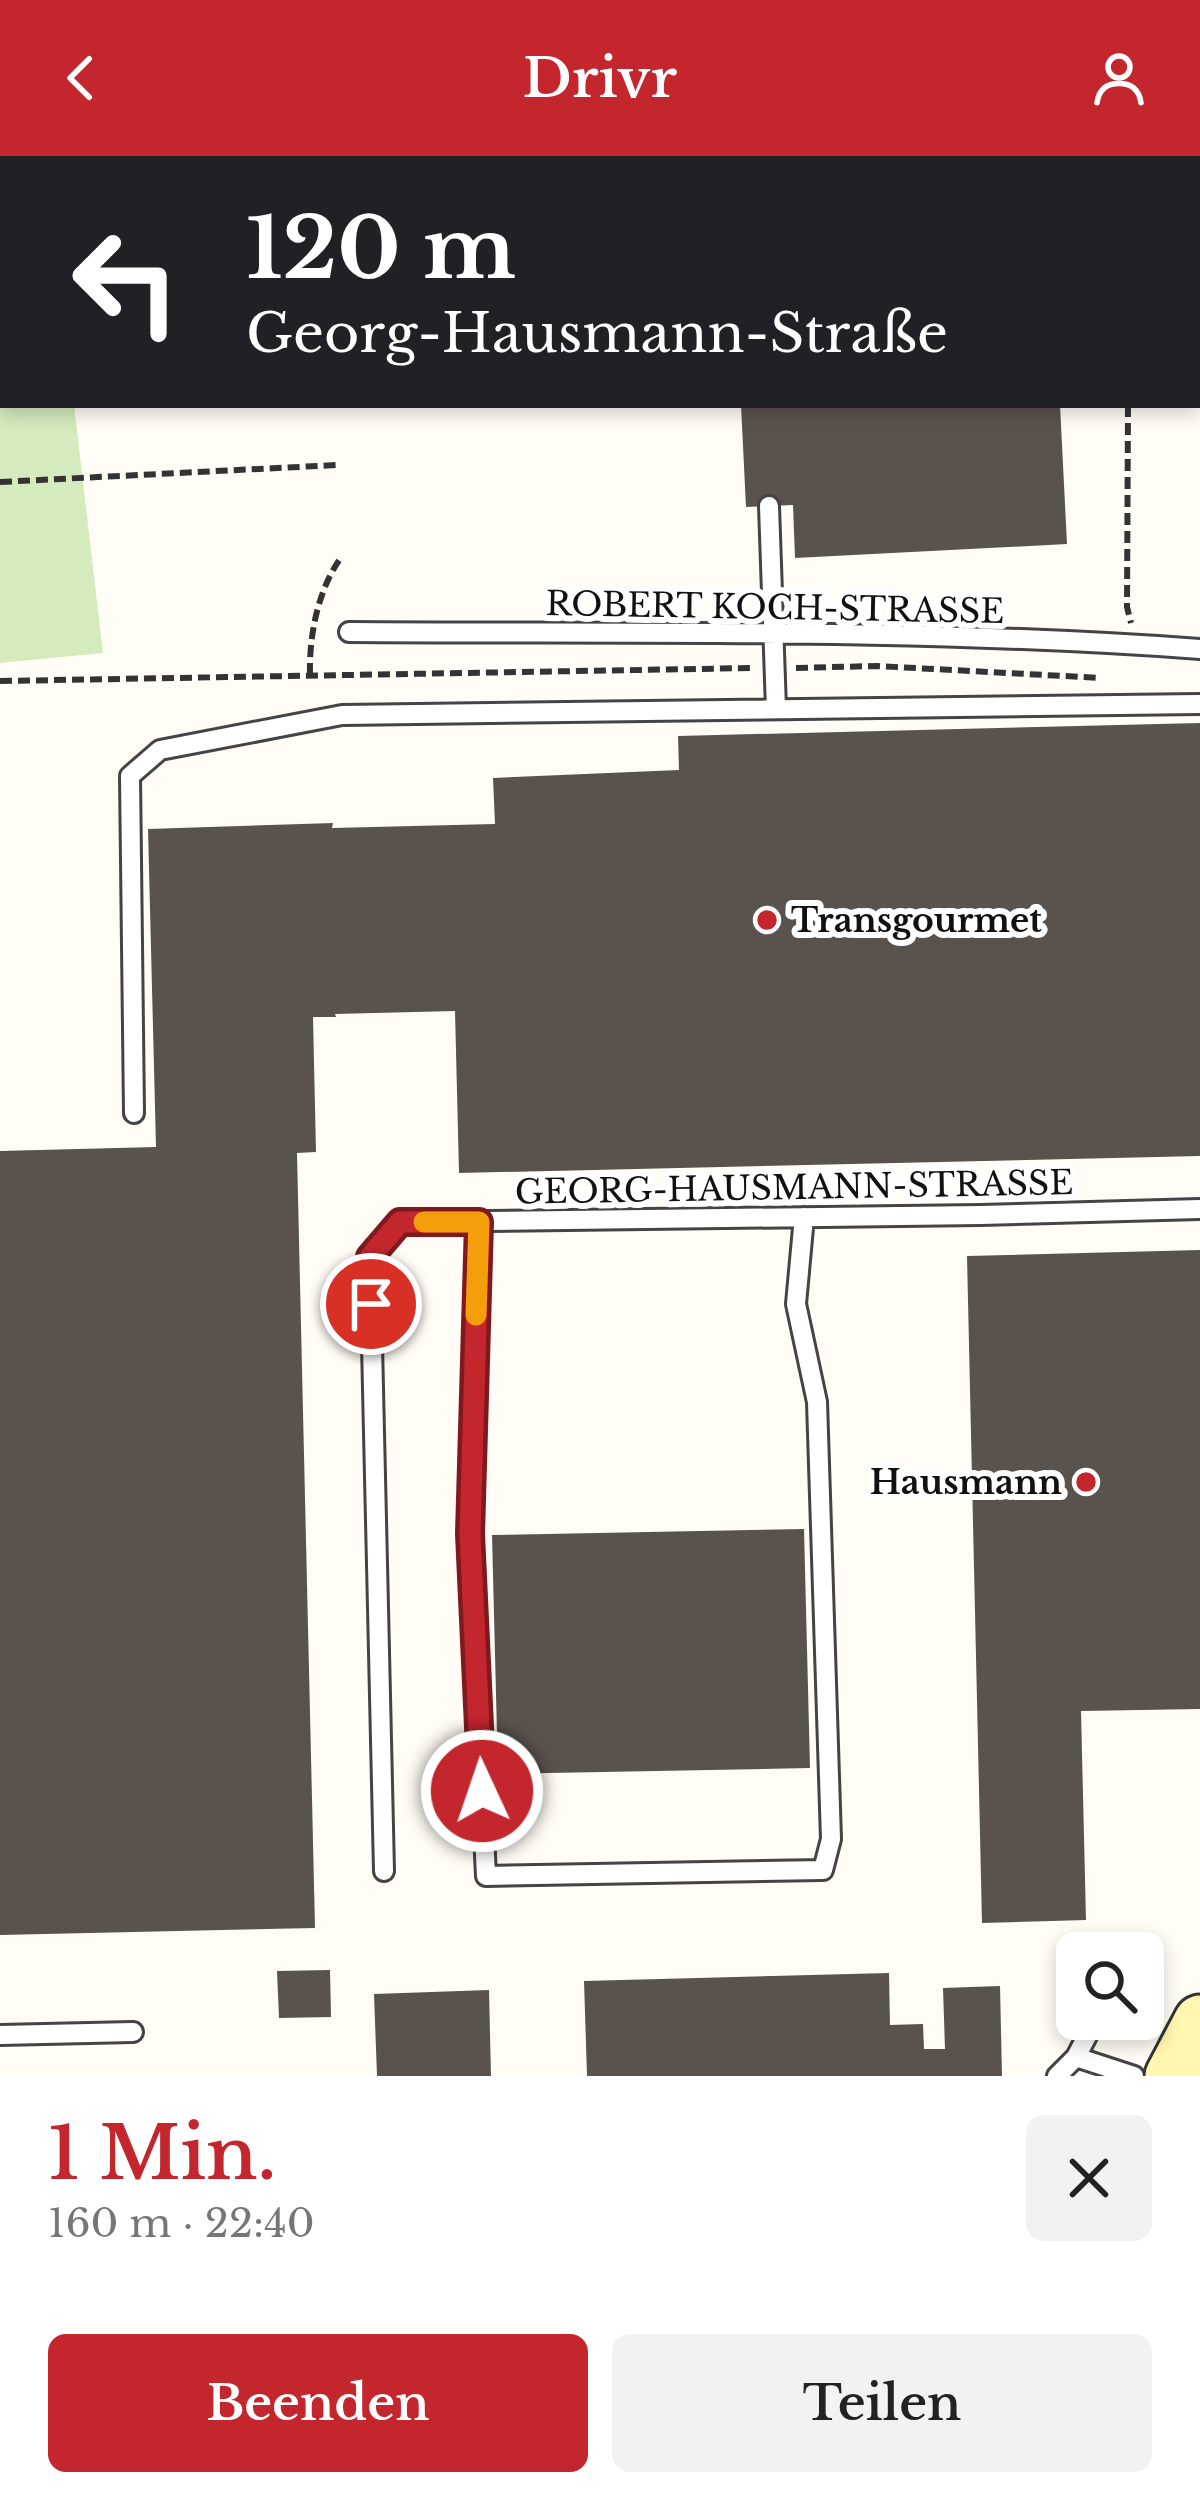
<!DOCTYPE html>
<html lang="de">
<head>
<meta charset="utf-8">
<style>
  :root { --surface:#fff; --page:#f2f2f2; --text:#222; --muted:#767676; --accent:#c4262e }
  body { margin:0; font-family:"Libre Baskerville",serif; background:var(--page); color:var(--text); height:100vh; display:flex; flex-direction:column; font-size:45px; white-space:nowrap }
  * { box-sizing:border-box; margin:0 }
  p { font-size:39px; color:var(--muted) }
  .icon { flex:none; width:66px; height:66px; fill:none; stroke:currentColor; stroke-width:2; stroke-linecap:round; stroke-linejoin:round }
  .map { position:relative; height:1920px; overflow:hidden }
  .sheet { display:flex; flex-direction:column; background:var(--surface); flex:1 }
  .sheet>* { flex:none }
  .banner { position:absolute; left:0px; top:0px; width:1200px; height:252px; box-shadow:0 6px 18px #0003; background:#202124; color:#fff; overflow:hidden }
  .controls { position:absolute; left:1056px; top:1776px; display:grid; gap:24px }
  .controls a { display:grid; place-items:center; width:108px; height:108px; border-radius:18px; background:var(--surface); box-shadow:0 6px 18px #0003; font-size:60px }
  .pin { position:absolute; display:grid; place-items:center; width:102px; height:102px; color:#fff; margin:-51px; border:6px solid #fff; border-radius:50%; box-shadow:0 3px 12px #0007 }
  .me { position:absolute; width:132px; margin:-66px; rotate:357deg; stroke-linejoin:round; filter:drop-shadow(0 0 9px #0008) }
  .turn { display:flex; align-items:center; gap:42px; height:252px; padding:0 48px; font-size:54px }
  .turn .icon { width:156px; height:156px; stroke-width:2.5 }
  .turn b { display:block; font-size:84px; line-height:102px }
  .round { display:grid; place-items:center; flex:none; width:126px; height:126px; border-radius:18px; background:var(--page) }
  .summary { display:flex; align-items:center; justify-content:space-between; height:204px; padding:0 48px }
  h1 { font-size:72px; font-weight:600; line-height:90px; color:var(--accent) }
  .primary-button { display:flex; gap:24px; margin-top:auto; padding:24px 48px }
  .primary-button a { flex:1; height:138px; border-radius:18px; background:var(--accent); color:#fff; font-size:48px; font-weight:600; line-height:138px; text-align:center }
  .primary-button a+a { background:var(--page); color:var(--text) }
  header { display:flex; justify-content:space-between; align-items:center; height:156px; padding:0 48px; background:var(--accent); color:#fff; font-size:54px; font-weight:600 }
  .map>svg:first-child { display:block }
  .green { fill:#d5ebbd }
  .building { fill:#5a524d }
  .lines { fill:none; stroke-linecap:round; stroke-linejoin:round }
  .service-casing { stroke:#444; stroke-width:24 }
  .secondary-casing { stroke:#333; stroke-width:57 }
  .path { stroke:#333; stroke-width:6; stroke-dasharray:12 6; stroke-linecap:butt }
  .service { stroke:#fff; stroke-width:18 }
  .secondary { stroke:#fff6b0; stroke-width:51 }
  .route-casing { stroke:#7f191e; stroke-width:30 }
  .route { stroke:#c4262e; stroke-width:21 }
  .slow { stroke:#f59e0b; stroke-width:21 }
  .poi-dot { fill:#c4262e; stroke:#fff; stroke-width:4.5 }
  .labels { text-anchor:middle; stroke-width:12; stroke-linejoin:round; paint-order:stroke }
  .street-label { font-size:33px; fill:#111; stroke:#fff }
  .poi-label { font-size:33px; font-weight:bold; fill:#111; stroke:#fff; text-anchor:start }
</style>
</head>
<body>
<header><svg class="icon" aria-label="back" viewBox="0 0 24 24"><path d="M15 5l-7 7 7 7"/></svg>Drivr<svg class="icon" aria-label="person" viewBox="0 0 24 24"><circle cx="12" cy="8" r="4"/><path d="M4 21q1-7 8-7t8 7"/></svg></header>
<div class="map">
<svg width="1200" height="1920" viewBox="0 0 1200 1920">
  <rect width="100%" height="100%" fill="#fffdf5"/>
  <path class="green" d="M0 152H3V249H74L103 497 0 507Z"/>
  <path class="building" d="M741 249H1060L1067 388 795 402 793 349 746 351Z
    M1200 567V1000L459 1017 455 855 335 858 336 861H313L316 996 297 997 315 1772 0 1779V995L156 991 148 673 333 667 332 672 495 668 493 622 679 614 678 580Z
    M1200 1094V1553L1081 1555 1086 1764 982 1767 967 1100Z
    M804 1373 810 1612 498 1618 492 1379Z
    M330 1814 331 1861 279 1862 277 1815Z
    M889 1817 890 1869 923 1868 924 1893H945L943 1832 1000 1830 1002 1920H587L584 1825Z
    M489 1834 491 1920H377L374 1838Z"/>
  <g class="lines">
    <g class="service-casing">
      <path id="service" d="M546 0V3
        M655 0 656 3
        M1197 41H1200
        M0 83H3
        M769 350 776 553
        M349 476C632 478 917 472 1200 493
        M134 957 130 620 160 594 342 559 1200 548
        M479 1066 470 1378 486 1720 823 1714 831 1683 817 1246 796 1148 804 1061
        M384 1715 370 1101 400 1066 981 1059 1200 1053
        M1096 1863 1076 1901 1134 1920
        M0 1879 133 1876
        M1057 1920 1076 1901"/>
    </g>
    <g class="secondary-casing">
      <path id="secondary" d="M1171 1920 1200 1865"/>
    </g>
    <path class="path" d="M319 0V3
      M838 0V3
      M1197 124H1200
      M1128 249 1127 451 1131 467
      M0 326 337 309
      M796 512 877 510 1101 522
      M310 519C309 479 318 433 342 400
      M0 525 753 512"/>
    <use href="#service" class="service"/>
    <use href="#secondary" class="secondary"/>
  </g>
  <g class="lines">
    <g class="route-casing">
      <path id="route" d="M371 1148 370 1101 400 1066H479L470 1378 482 1635"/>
    </g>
    <use href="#route" class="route"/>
    <path class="slow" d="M424 1066H479L476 1159"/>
  </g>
  <g class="poi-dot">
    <circle cx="767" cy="764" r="12"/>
    <circle cx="1086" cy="1326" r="12"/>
  </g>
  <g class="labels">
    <g class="street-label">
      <text transform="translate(775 451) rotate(1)" y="12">ROBERT KOCH-STRASSE</text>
      <text transform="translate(794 1031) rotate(-1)" y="12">GEORG-HAUSMANN-STRASSE</text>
    </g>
    <g class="poi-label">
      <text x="791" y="776">Transgourmet</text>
      <text x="1062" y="1338" text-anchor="end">Hausmann</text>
    </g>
  </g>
</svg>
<div class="controls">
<a><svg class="icon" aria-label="search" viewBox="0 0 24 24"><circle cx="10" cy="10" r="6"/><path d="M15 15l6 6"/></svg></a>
</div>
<div class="pin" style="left:371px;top:1148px;background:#d93025"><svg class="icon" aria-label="arrive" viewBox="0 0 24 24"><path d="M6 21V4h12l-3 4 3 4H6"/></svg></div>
<svg class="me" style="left:482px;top:1635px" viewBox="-20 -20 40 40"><circle r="17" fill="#c4262e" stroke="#fff" stroke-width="3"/><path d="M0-11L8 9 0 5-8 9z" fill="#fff"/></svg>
<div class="banner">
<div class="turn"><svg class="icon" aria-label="left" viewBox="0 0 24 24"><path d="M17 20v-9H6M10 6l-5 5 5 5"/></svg><div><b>120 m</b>Georg-Hausmann-Straße</div></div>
</div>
</div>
<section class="sheet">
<div class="summary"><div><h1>1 Min.</h1><p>160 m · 22:40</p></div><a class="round"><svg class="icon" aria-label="close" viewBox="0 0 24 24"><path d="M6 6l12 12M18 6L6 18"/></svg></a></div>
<div class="primary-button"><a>Beenden</a><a>Teilen</a></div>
</section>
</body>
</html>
